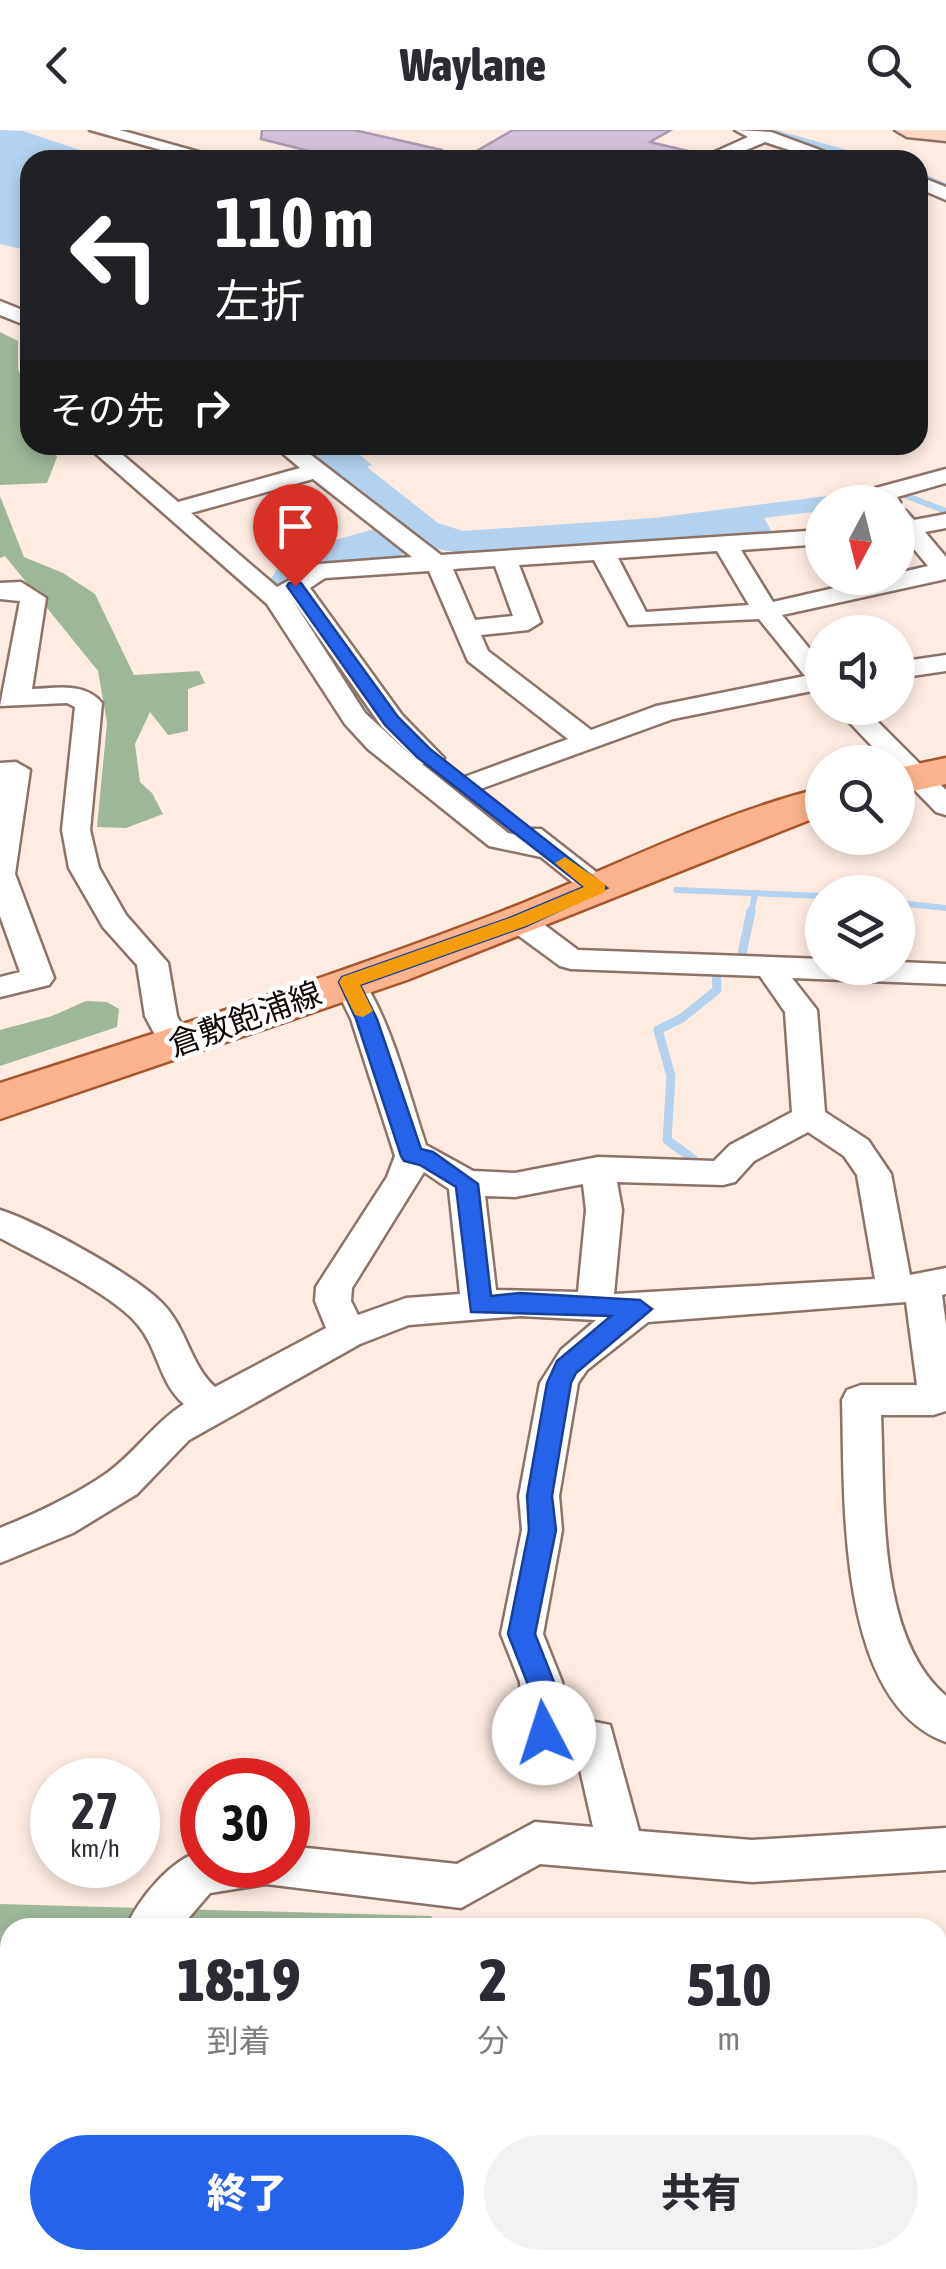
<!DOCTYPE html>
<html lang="ja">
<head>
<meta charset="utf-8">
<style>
  :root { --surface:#fff; --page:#f2f2f3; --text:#2b2b33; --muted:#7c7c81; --accent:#2563eb }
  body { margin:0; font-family:"Asap Condensed","Noto Sans JP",sans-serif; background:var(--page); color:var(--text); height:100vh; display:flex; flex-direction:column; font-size:38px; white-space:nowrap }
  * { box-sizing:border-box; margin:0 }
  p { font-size:32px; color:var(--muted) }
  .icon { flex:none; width:55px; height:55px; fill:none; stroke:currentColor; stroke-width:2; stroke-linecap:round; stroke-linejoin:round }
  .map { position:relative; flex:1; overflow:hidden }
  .details { position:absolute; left:0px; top:1788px; width:948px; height:352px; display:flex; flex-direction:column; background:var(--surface); border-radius:30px 30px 0 0; box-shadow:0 5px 15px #0003 }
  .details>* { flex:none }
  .top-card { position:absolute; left:20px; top:20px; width:908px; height:305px; border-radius:30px; box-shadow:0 5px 15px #0003; background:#202124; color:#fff; overflow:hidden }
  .needle { width:65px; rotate:187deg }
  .controls { position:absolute; left:805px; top:355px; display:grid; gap:20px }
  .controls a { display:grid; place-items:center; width:110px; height:110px; border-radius:50%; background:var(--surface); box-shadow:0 5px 15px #0003; font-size:50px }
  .speed { position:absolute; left:30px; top:1628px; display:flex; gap:20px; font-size:50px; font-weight:700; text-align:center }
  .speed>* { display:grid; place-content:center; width:130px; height:130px; border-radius:50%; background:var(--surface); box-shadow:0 5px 15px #0003; line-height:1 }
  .speed small { font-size:25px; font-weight:400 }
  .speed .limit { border:15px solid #d22; background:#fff; color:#111 }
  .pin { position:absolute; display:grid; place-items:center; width:85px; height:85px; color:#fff; margin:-102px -42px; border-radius:50% 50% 50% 0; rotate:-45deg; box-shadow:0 0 10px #0007 }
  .pin .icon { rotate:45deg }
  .me { position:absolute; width:110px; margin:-55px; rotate:355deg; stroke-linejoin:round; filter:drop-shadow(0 0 8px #0008) }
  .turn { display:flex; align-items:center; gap:35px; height:210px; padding:0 30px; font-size:45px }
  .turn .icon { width:130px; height:130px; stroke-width:2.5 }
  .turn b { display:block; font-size:70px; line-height:85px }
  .then { display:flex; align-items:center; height:95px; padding:0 30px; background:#0003; gap:20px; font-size:38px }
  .eta { display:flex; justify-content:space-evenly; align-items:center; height:170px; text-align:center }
  .eta b { font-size:60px; font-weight:800; line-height:70px }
  .primary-button { display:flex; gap:20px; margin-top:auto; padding:20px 30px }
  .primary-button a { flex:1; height:115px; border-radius:60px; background:var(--accent); color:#fff; font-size:40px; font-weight:800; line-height:115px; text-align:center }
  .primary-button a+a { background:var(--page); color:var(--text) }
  header { display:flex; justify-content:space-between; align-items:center; height:130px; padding:0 30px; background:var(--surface); font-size:45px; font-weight:800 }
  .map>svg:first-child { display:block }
  .forest { fill:#9eb799 }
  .water { fill:#b4d2ee }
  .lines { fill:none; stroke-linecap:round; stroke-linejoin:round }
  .stream-far2 { stroke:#b4d2ee; stroke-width:5 }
  .stream-far1 { stroke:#b4d2ee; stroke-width:6 }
  .stream { stroke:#b4d2ee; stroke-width:9 }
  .building { fill:#d1c1d9; stroke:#a99ab1; stroke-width:2.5 }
  .street-casing { stroke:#8d7367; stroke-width:5 }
  .secondary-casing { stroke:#8d7367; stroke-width:5 }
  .primary-casing { stroke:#a7562b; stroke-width:5 }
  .street { fill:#fff; fill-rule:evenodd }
  .secondary { fill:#fdd9c5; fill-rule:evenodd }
  .primary { fill:#fab38c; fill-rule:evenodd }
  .route { fill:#2563eb; stroke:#184099; stroke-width:2.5 }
  .slow { fill:#f59e0b }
  .labels { text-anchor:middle; stroke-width:9; stroke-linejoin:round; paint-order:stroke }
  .street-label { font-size:32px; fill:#120906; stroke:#fff }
</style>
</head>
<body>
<header><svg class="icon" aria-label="back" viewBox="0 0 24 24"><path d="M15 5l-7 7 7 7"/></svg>Waylane<svg class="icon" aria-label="search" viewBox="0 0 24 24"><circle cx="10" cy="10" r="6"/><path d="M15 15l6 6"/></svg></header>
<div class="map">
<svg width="946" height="2139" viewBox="0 0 946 2139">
  <rect width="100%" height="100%" fill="#feece3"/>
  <path class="forest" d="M0 202 18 211V239L30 267V315H52L57 327 47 353 0 355Z
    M0 366 24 427 63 443 95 464 134 545 199 541 205 553 188 559V601L168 605 150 582 135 614 140 652 152 663 163 684 126 698 97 697 107 593 98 541 5 426 0 428Z
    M86 871 107 872 119 879 117 897 0 936V900L52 886Z
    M0 1774 431 1786 438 1797 10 1798V2130H938V1950L942 1948 938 1869 946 1866V2139H0Z"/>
  <path class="water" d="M0 0 23 1 110 30H30V121L0 114Z
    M298 315H348L372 335 367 337 438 393 463 401 654 388 866 361 875 372H822V381L764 388 771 400 768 405 471 425 426 417Z
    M375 399 404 423 397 428 315 433 276 458 270 450 288 423Z"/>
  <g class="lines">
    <path class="stream-far2" d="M767 0 873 30
      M918 44 946 56"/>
    <path class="stream-far1" d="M904 365 946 381
      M300 482 369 583 398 614
      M456 662 518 707
      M676 760 822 766
      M898 773 946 778
      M751 784 755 763"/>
    <path class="stream" d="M742 824 751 781
      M693 1029 667 1010 671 946 658 900 682 888 717 860 716 842"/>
  </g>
  <path class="building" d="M262 0H354L442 20 440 30H290L309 21 261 9Z
    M513 0H671L650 12 688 21 687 30H461Z"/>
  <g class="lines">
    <g class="street-casing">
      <path id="street" d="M90 0H120L227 30H197Z
        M735 0 771 2 847 30H820L765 12 722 30H697L748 7Z
        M918 46 946 57V70L918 58Z
        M0 171 30 183V197L0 185Z
        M86 315H111L178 372 300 338 273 315H298L441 425 822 400V414L741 420 773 472 878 448H898V443L928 436 903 406 898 407V379L906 381 914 390 946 384V398L925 402 946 427V449L782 485 822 534V559L673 589 469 663 459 661 455 655 459 649 568 609 468 531 429 441 325 448 310 458 402 585 444 628 440 634H422L508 703 517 705 521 699H541L609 752 613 758 609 764H587L541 727 489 716 368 619 345 594 267 474ZM313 349 412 427 319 434 277 457 191 383ZM717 421 749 475 646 482 618 428ZM594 430 629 495 759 489 805 546 656 576 591 600 488 521 481 505 528 500 541 492 519 435ZM495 436 513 486 475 490 453 439ZM292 469 382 597 415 629 365 583Z
        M946 339V353L897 367 900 372 898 375 877 372 872 363 876 358Z
        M21 452 46 468 32 559C56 558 85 552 102 573L90 700 99 738 126 785 168 833 177 886 191 914 186 922 175 925 164 922 145 886 137 835 103 797 69 738 62 700 75 577 67 573 0 576 20 471 0 469V453Z
        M946 525V541L898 548V532Z
        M836 578H864L946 660V685L936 682 898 643V632H887Z
        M16 632 30 640 15 744 54 848 49 855 0 867V847L20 842 0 786V633Z
        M519 782 530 784 578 820 822 829V838H898V832L946 834V854L792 848 817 880 825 982 868 1010 891 1044 910 1145 946 1138V1164L942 1165 946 1195V1281L933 1285H881C885 1370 876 1506 946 1566V1612C835 1572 845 1365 842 1270L847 1260 861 1255H917L906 1172 648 1192 587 1240 578 1253 559 1366 562 1400 543 1504 562 1552 565 1586 610 1595 639 1701 752 1710 946 1698V1740L752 1752 540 1734 461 1778 266 1754 210 1763 180 1798H126C138 1769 171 1729 202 1721V1735H288V1716L457 1734 535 1692 593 1697 577 1626 530 1617 523 1603 520 1552 501 1504 522 1400 519 1366 540 1253 561 1220 596 1190 520 1186 409 1195 360 1214 189 1310 137 1364 73 1403 0 1433V1398C37 1383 74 1366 107 1343 135 1323 154 1293 184 1274 159 1253 159 1220 138 1195 114 1165 36 1127 0 1108V1080C38 1092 135 1145 162 1173 187 1198 190 1235 215 1257L326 1198 315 1171 316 1157 387 1047 395 1026 351 889 333 852 338 845H360C393 895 407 959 426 1015L473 1041 515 1043 598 1027 714 1031 730 1015 792 982 785 882 760 846 571 839 560 836 508 798 504 791 508 784ZM808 1002 844 1026 857 1045 875 1149 614 1164 622 1080 617 1052 723 1055 735 1052 754 1031ZM424 1042 449 1059 460 1164 406 1168 358 1185 351 1171 352 1158ZM583 1054 586 1080 578 1162 496 1160 485 1066 515 1067Z
        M10 1962V2027L0 2031V1966Z"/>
    </g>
    <g class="secondary-casing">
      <path id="secondary" d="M895 0H946V11L907 7Z"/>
    </g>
    <g class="primary-casing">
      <path id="primary" d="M946 628V654L898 664V638Z
        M822 658V685L407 850 0 989V953C169 899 338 845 503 781 609 740 712 685 822 658Z"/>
    </g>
    <use href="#street" class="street"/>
    <use href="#secondary" class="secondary"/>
    <use href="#primary" class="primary"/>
  </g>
  <path class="route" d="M289 453H301L398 587 430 619 607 758 526 796 360 855 377 889 421 1019 433 1022 478 1054 491 1166 520 1163 640 1170 652 1179 576 1243 571 1253 552 1366 556 1400 535 1504 554 1552 559 1603 555 1612 544 1615 534 1612 527 1552 508 1504 529 1400 527 1366 547 1253 557 1231 611 1186 471 1182 456 1057 420 1035 404 1031 401 1026 356 889 339 852 342 847 512 787 584 757 417 627 385 595 287 456Z"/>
  <path class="slow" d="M565 727 605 754V762L526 796 360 855 373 881 363 887 355 885 339 852 342 847 512 787 584 757 555 733Z"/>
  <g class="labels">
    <g class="street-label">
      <text transform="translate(245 889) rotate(-20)" y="11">倉敷飽浦線</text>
    </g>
  </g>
</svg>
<div class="controls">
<a><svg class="needle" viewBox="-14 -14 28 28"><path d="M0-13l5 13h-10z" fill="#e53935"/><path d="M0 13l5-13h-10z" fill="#7c7c81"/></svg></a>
<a><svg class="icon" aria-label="sound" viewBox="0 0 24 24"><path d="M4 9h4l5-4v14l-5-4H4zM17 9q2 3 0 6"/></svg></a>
<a><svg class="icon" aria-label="search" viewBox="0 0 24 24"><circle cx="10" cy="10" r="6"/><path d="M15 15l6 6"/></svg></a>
<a><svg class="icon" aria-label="layers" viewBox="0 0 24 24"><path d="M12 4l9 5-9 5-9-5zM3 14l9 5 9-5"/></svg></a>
</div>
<div class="speed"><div>27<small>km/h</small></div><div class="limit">30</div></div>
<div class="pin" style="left:295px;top:456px;background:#d93025"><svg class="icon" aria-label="arrive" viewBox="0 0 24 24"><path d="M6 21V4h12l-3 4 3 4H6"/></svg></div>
<svg class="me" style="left:544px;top:1603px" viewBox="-20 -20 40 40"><circle r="19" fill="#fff"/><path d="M0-13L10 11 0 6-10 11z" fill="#2563eb"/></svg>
<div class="top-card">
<div class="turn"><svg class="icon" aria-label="left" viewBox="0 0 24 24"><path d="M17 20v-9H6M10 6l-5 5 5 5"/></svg><div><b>110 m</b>左折</div></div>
<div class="then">その先<svg class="icon" aria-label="right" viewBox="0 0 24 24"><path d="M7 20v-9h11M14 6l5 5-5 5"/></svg></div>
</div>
<section class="details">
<div class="eta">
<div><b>18:19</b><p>到着</p></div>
<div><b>2</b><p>分</p></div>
<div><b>510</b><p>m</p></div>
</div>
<div class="primary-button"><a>終了</a><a>共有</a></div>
</section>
</div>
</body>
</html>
